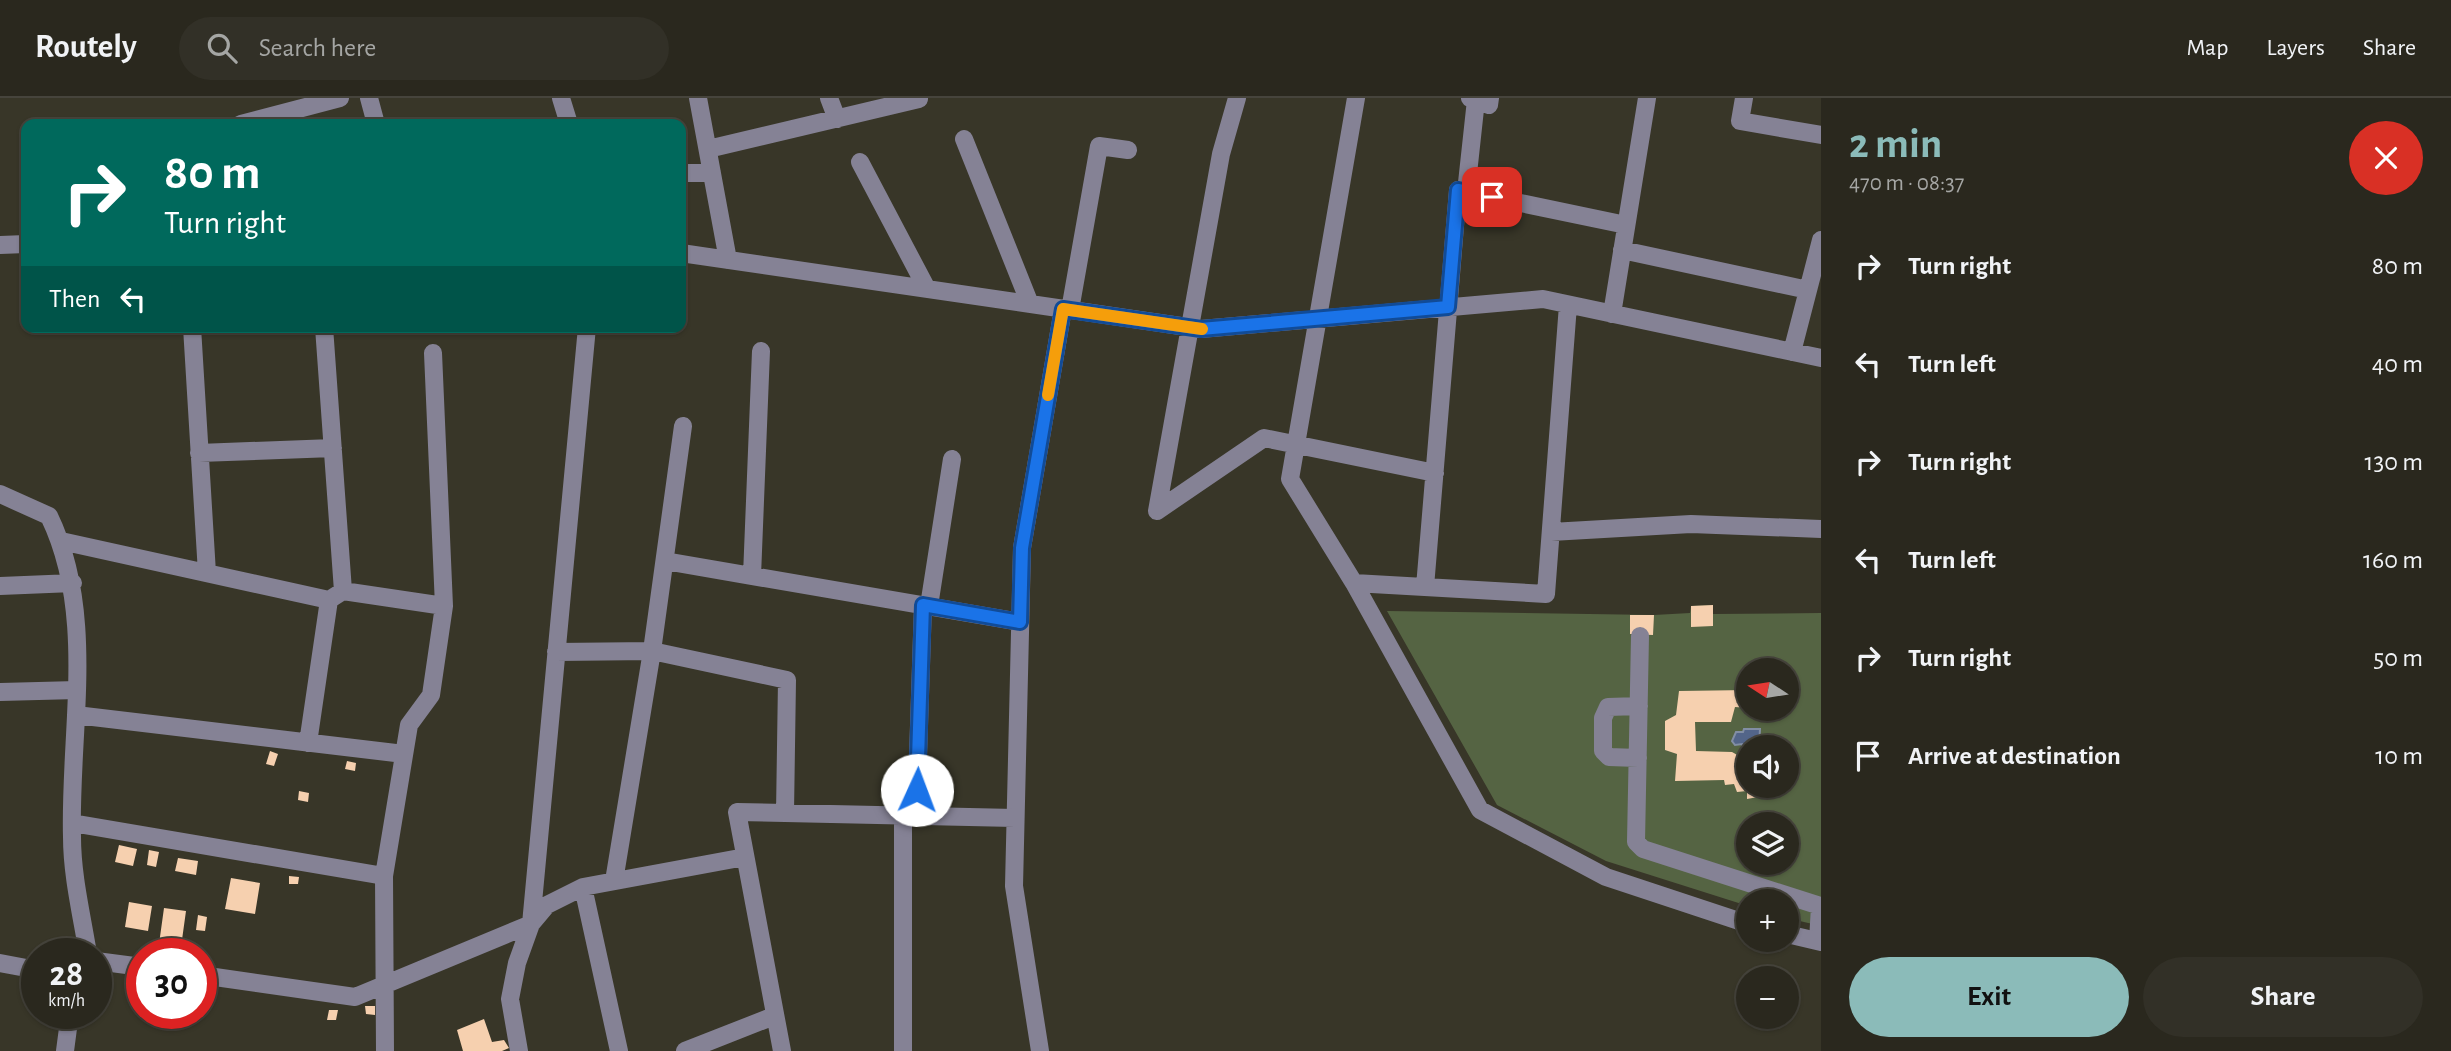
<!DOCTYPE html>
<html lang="en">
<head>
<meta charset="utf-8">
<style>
  :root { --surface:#2a281e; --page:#323027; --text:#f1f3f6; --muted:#a5a6a4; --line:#46443c; --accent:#8bbbb9 }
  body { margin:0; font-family:"Alegreya Sans",sans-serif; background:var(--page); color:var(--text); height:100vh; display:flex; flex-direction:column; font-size:26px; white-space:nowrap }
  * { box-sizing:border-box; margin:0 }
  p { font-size:23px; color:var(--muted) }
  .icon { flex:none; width:38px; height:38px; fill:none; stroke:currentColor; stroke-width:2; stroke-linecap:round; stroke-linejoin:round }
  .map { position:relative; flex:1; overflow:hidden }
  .side { display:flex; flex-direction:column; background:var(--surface); width:630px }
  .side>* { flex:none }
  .top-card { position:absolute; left:21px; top:21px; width:665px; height:214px; border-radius:14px; box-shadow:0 2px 5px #0004,0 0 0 2px var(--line); background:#00695c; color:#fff; overflow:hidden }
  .needle { width:46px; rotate:282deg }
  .fabs { position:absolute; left:1736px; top:560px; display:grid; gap:14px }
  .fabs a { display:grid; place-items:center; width:63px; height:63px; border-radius:50%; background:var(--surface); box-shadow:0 2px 5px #0004,0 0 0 2px var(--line); font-size:35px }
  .speed { position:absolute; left:21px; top:840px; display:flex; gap:14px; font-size:35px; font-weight:700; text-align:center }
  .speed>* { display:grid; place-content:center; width:91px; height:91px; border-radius:50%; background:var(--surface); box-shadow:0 2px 5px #0004,0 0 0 2px var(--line); line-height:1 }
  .speed small { font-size:18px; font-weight:400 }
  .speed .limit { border:10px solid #d22; background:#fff; color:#111 }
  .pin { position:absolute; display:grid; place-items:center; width:60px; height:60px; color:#fff; margin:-30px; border-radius:14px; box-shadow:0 4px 10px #0006 }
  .me { position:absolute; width:77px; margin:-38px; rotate:2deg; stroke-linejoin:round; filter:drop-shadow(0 0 5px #0008) }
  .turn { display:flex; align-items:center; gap:24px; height:147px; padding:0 28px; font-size:32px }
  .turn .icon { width:91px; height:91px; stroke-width:2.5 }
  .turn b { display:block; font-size:49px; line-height:60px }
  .then { display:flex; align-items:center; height:66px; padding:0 28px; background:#0003; gap:14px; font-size:26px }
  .round { display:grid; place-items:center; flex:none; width:74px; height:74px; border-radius:37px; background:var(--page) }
  .head { display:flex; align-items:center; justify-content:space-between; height:119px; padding:0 28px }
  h1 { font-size:42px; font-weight:700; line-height:52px; color:var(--accent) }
  .cta { display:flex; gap:14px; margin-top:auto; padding:14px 28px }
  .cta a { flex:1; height:80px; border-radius:42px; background:var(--accent); color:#111; font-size:28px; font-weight:700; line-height:80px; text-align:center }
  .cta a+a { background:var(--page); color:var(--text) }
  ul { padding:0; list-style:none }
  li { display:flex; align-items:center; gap:21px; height:98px; padding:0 28px }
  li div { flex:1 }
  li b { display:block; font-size:26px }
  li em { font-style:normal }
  header { display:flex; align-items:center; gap:42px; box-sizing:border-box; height:98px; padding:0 35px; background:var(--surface); border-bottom:2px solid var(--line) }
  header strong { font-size:33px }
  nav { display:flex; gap:38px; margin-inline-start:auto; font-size:24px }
  .search { width:490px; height:63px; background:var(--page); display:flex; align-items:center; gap:18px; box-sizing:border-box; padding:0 24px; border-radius:38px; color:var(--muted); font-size:26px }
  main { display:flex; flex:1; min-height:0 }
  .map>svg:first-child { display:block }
  .green { fill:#556443; fill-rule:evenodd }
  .water { fill:#536589; stroke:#828ea4; stroke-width:2 }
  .building { fill:#f6d0af }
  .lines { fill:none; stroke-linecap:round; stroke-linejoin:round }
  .minor { stroke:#858295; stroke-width:18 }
  .route-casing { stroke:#114b97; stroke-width:18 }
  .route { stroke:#1a73e8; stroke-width:12 }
  .slow { stroke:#f59e0b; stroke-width:12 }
</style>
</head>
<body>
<header>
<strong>Routely</strong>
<div class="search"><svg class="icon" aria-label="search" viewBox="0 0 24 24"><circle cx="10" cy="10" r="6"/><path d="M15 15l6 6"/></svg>Search here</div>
<nav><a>Map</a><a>Layers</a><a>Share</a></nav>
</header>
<main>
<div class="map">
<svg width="1821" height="953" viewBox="0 0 1821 953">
  <rect width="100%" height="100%" fill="#383628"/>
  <path class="green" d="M1713 507V516L1821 515V828L1787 820V803H1748V808L1606 763 1497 707 1387 513 1654 517 1690 515 1691 508ZM1748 572H1787V611H1748ZM1748 649H1787V688H1748ZM1748 726H1787V765H1748Z"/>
  <path class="water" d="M1744 631H1760L1759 649 1743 650 1742 646 1735 647 1732 643 1736 634H1743Z"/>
  <path class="building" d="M1713 507V528L1691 529V508Z
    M1630 517H1654L1653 537 1630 536Z
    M1748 592V610L1735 609 1731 624H1695L1696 653 1732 654 1748 663V688H1758V699L1747 701V693L1737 694 1734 686 1725 687 1724 682 1675 683 1677 656 1665 652V623L1676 617 1679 593Z
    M270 653 278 656 274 668 266 666Z
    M347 663 356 665 355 673 345 671Z
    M299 693 309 695 308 704 298 702Z
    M119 747 137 751 133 768 115 764Z
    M149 752 159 754 156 769 147 767Z
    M178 760 198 763 196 777 175 773Z
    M289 778 299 779 298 786H289Z
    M231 780 260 785 255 816 225 811Z
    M129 804 152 808 148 833 125 829Z
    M164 810 186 813 181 849 159 846Z
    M198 817 207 819 205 833 196 832Z
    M365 908H375V917L366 916Z
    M329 912H338L336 922H327Z
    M484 921 492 944 504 942 509 950 502 953H463L457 932Z"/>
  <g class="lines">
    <path class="minor" d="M369 0 376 26
      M561 0 569 26
      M698 0 728 162
      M829 0 837 21
      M1356 0 1290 381 1354 485 1480 712 1606 779 1748 826
      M1470 0 1489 7 1490 0
      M1744 0 1740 23 1821 37
      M241 26 340 0
      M964 41 1030 206
      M708 51 919 1
      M860 64 927 191
      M681 75H712
      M1466 94 1476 2
      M0 147 26 146
      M1622 152 1808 192
      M681 155 1201 231 1543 201 1821 260
      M1070 212 1099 48 1128 52
      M1612 216 1647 0
      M192 229 207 475
      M324 229 343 493
      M1792 254 1821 142
      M199 355 333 350
      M0 396 49 418C97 517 69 633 72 739 72 778 82 818 88 856
      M1157 413 1221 56 1237 0
      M1157 413 1264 340 1435 375
      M1551 434 1691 426 1821 431
      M61 443 329 502
      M665 463 1020 524
      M752 478 761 253
      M1354 485 1546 496 1568 207
      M0 488 73 485
      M1425 489 1458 92 1626 127
      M929 508 952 361
      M1640 538 1636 744 1643 751 1820 808 1818 843
      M556 554 652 553 787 582 785 715
      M0 594 77 592
      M76 617 404 656
      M308 645 329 502 343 493 444 508
      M1638 660 1609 659 1603 653V620L1608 609 1639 608
      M903 718V953
      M916 718 923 507
      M72 725 384 778
      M614 783 652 553 683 328
      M583 789 619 953
      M1787 836 1821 844
      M96 863 142 869
      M0 865 37 872
      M201 877 355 899 531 826 547 807 583 789 745 759
      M65 953 70 915
      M385 953 384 778 409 627 431 597 444 508 433 255
      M519 953 510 901 517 865 531 826 587 229
      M685 953 774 918
      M782 953 737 714 1015 720
      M1040 953 1014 788 1022 450 1063 211"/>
  </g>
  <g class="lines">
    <g class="route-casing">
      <path id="route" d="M917 692 923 507 1020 524 1022 450 1063 211 1201 231 1448 209 1458 92 1492 99"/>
    </g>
    <use href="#route" class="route"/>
    <path class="slow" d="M1048 297 1063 211 1202 231"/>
  </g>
</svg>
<div class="fabs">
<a><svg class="needle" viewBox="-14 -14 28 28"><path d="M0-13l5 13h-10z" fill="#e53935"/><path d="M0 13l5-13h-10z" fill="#a5a6a4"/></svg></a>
<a><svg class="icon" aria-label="sound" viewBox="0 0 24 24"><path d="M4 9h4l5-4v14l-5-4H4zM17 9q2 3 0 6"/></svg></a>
<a><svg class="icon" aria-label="layers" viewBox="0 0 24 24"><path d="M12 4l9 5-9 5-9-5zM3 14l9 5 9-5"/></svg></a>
<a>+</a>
<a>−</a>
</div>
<div class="speed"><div>28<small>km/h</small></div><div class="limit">30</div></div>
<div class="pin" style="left:1492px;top:99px;background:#d93025"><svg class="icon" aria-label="arrive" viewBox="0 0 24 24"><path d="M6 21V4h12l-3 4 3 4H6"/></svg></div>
<svg class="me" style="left:917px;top:692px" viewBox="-20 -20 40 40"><circle r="19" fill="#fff"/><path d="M0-13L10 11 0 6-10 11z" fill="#1a73e8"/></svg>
<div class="top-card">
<div class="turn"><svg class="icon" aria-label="right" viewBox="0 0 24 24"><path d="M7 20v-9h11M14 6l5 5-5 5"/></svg><div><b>80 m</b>Turn right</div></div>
<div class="then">Then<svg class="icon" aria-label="left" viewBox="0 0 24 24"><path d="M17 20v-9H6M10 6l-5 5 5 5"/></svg></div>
</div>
</div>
<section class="side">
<div class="head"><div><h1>2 min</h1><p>470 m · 08:37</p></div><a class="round" style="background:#d93025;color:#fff"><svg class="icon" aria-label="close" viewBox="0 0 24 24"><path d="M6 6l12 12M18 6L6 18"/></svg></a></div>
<ul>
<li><svg class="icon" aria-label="right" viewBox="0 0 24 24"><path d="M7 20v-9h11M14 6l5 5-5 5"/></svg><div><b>Turn right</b></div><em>80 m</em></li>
<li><svg class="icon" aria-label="left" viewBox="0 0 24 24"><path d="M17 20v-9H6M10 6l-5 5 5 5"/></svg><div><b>Turn left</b></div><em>40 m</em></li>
<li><svg class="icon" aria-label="right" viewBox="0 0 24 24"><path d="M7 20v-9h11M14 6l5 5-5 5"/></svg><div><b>Turn right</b></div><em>130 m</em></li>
<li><svg class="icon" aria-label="left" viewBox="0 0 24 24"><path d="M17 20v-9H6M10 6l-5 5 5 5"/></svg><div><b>Turn left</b></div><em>160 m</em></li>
<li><svg class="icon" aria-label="right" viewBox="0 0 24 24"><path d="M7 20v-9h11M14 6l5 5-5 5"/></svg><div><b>Turn right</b></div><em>50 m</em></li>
<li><svg class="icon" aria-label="arrive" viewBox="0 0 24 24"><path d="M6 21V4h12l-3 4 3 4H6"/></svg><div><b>Arrive at destination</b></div><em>10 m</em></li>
</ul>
<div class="cta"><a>Exit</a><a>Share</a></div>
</section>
</main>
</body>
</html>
